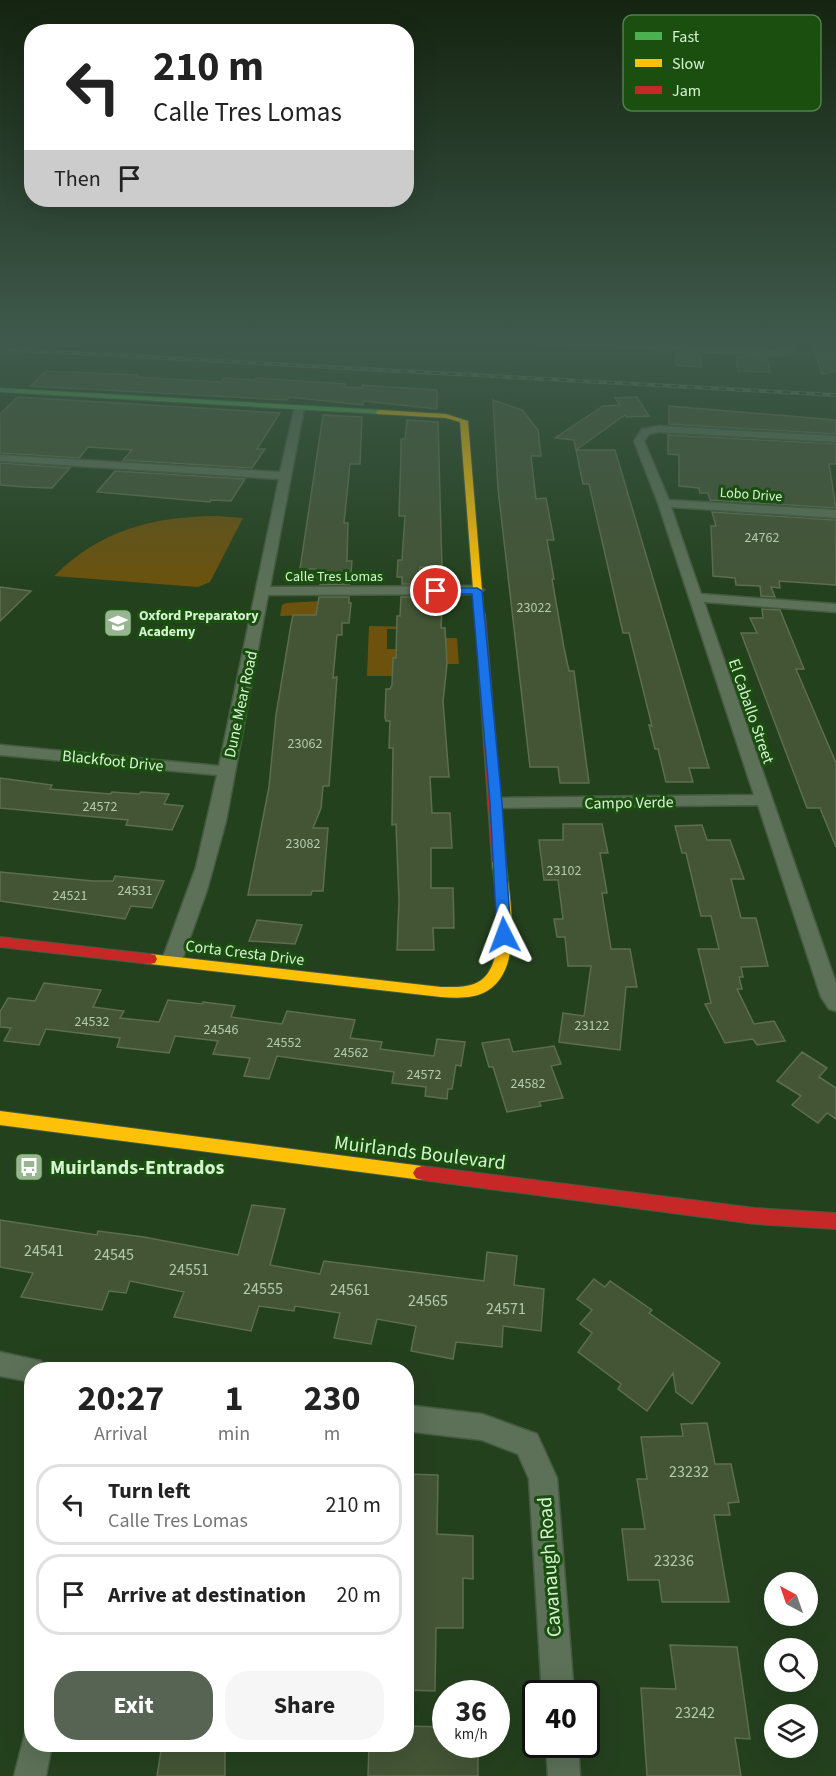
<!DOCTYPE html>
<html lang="en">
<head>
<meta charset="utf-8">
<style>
  :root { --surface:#fff; --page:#f6f6f6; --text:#222; --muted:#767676; --line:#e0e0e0; --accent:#576454 }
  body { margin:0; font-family:"Source Sans 3",sans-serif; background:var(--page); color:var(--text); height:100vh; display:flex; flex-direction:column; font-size:22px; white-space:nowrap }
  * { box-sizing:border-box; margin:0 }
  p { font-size:20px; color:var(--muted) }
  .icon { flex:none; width:33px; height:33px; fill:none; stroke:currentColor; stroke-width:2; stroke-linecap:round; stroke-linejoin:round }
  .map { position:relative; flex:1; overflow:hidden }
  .panel { position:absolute; left:24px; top:1362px; width:390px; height:390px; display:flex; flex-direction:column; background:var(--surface); border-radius:24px; box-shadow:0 6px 24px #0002 }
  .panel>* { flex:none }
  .banner { position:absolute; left:24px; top:24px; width:390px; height:183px; border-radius:24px; box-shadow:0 6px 24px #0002; background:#fff; color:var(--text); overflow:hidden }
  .needle { width:39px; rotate:320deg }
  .fabs { position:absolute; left:764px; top:1572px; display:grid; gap:12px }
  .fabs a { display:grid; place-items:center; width:54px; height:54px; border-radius:50%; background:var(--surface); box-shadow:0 6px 24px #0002; font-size:30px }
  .speed { position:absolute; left:432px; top:1680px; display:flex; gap:12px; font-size:30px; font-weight:700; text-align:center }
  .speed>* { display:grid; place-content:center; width:78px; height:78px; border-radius:50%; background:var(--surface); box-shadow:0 6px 24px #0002; line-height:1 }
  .speed small { font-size:15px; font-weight:400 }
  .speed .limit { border:3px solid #111; border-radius:9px; background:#fff; color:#111 }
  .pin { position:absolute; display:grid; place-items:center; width:51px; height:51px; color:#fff; margin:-26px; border:3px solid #fff; border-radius:50%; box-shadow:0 2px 6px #0007 }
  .me { position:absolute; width:66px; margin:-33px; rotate:357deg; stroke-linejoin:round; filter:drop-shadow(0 0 4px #0008) }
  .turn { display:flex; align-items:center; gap:21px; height:126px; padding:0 30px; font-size:27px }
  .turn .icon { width:78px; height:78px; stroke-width:2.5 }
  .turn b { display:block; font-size:42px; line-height:51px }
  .then { display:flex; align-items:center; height:57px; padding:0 30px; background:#0003; gap:12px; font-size:22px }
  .eta { display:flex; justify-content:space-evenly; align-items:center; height:102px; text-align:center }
  .eta b { font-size:36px; font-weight:700; line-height:42px }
  .button { display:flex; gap:12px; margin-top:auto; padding:12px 30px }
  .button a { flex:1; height:69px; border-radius:24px; background:var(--accent); color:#fff; font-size:24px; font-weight:700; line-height:69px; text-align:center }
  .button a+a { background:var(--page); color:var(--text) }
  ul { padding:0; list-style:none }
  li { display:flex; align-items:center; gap:18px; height:81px; margin:0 12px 9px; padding:0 18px; border:3px solid var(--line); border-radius:24px }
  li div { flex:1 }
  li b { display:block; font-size:22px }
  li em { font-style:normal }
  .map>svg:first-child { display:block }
  .green { fill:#6c520c }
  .building { fill:#445536; stroke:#5d6e4e; stroke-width:1.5 }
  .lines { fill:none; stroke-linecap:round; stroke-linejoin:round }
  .street-casing { stroke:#445b40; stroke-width:3 }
  .fast-casing { stroke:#445b40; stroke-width:2 }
  .slow-casing { stroke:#445b40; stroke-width:2 }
  .jam-casing { stroke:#445b40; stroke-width:2 }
  .street { fill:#5c7158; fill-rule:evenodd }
  .fast { fill:#4caf50; fill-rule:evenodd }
  .slow { fill:#ffc107; fill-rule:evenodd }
  .jam { fill:#c62828; fill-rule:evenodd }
  .rail-casing { stroke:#647761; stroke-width:4 }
  .rail { stroke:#1a4f10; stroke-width:2; stroke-dasharray:8; stroke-linecap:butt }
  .route { fill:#1a73e8; stroke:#114b97; stroke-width:1.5 }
  .labels { text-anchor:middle; stroke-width:6; stroke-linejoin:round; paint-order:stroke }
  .far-street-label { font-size:14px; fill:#d6f3d1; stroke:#1a4f10 }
  .number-label { font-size:14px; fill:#b2ccaa }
  .far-poi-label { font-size:14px; font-weight:bold; fill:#d6f3d1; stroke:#1a4f10; text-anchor:start }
  .street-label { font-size:16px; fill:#d6f3d1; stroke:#1a4f10 }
  .near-number-label { font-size:16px; fill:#b2ccaa }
  .near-street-label { font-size:20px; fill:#d6f3d1; stroke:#1a4f10 }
  .near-poi-label { font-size:20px; font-weight:bold; fill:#d6f3d1; stroke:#1a4f10; text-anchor:start }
  .key { fill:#1a4f10; stroke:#52804a; stroke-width:1.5 }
  .key-label { font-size:16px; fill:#d6f3d1 }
</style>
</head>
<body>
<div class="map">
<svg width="836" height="1776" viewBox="0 0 836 1776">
  <rect width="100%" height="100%" fill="#24411e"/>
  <path class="green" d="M216 516 243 518 210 582 198 587 54 576C101 530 151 517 216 516Z
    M320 601 316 615 280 616 282 605 286 603Z
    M369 626 422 627 424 629H387V649H420V638H457L459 664H429L393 658 392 670 396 676H367Z"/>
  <path class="building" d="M734 341H764L765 347 735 346Z
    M812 341H836V371L822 374Z
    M676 353 701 354V367L676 365Z
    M736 356 767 358 770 372 738 371Z
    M46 371 138 375 136 377 221 382 224 378 254 380 256 378 345 384 344 387 362 388V385L437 390V409L363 401V405L289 397 287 400 31 386Z
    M18 397 280 413 257 449H265L252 468 123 460 132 450 88 447 79 458 0 453V414Z
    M637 397 649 416 627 417 625 415 576 450 574 440 555 438 603 406 620 405 615 398Z
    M493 400 522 410 538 430 541 456H531L536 499 546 498 554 540H547L554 579H552L564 648 569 671H574L589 783H560L558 767H530L498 489Z
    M669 406 836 420V434L669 424Z
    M323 415 362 417 360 464H350L344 523H348L347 561H352L350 584 320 585 321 578H315L316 569H300Z
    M407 420 438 422 442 568 420 567 419 584H402V577H397L398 560H402L405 516H399L401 453V439H405Z
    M668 435 836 444V464H829L836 508 710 500 708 493H700L699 488 679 486V455L668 454Z
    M576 450H615L709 768H689L693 782H666L658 749H655L649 725 652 726 629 633H623L589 484H583Z
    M0 463 70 468 52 488 25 487 0 485Z
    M115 471 245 479 231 501 211 500 210 502 97 492Z
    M712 512 836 520V585L779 581 780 588 771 587 775 597 761 596 760 586 736 585 735 578 713 576 711 526H716Z
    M0 587 31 591 0 621Z
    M319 597H349V603H351L349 623H342V635H337L333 678 337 677 329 786H323L321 808 313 828H328L323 891H312L311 895H248L269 787 276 715 291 625 293 615H316Z
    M401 597H418V604H422V610L442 611 441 628H445L447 664 443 702 449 777H430L432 813H450L452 848H431V888H453L454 928H433L434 950H397L399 901 396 824 392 825 393 748H389L390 721H386L385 717 386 689H390L392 685 393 658H396L397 616H400Z
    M762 609 780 610 804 669H796L836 763V847L820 808H807L741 633H757L750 618H763Z
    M0 778 52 785 50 789 110 794 112 792 139 794 141 792 169 794 164 804 183 806 172 830 126 825 128 820 0 808Z
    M563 824H602L608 853H600L607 893H602L611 949H630L637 987H626L620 1050 559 1042 563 1013 584 1016 591 966H568L565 937H557L554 919H563L558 880H544L539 840H563Z
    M702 825 707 840H730L744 879H731L741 918H756L768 966 741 967 743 977H739L742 989H737L754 1024 774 1021 785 1041 757 1045 753 1039 725 1043 705 1004 711 1003 698 949H719L711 916H701L686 853H682L675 826Z
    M0 872 93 881H113L115 876 164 881 152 908 131 906 125 919 0 901Z
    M257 920 302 925 295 944 249 941Z
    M44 983 101 990 93 1007 124 1011 120 1018 159 1022 168 1000 202 1004 203 1002 235 1006 231 1017 282 1024 287 1011 355 1020 350 1038 382 1042 380 1049 434 1056 437 1039 465 1042 461 1066 456 1065 452 1089H448L447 1099 425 1096 426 1087 392 1083 394 1072 277 1056 269 1079 244 1076 250 1058 213 1054 218 1041 175 1036 169 1053 117 1047 120 1038 46 1029 39 1045 4 1041 11 1028 0 1027V1012L8 998 35 1001Z
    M509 1039 513 1052 554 1046 561 1064 551 1066 563 1098 539 1102 541 1106 507 1112 493 1067H489L482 1043Z
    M802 1052 827 1068 819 1077 836 1088V1119L827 1113 818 1123 792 1105 801 1096 777 1081Z
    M252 1205 285 1209 270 1265 320 1274 324 1261 484 1281 487 1252 517 1256 514 1285 544 1289 541 1331 503 1326 502 1347 456 1342 453 1359 411 1351 416 1326 377 1319 371 1344 334 1338 340 1313 295 1306 294 1311 259 1306 251 1331 174 1317 184 1292 130 1281 126 1293 109 1291 102 1310 21 1297 33 1273 0 1267V1220L97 1235 98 1231 144 1237 238 1255Z
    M594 1279 605 1287 610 1281 652 1310 649 1313 720 1363 692 1404 676 1392 673 1373 647 1411 618 1389 621 1384 578 1352 592 1333 580 1324 592 1310 577 1299Z
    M707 1423 715 1464H731L739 1502 728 1503 730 1515H714L729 1602H662L659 1580H628L622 1529H645L637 1479H647L641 1437 683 1436 681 1424Z
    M406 1474 438 1475 437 1534 473 1536V1579L463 1578V1628H436L435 1691 406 1690Z
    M670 1645 737 1647 750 1739 735 1738 741 1776H647L641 1688 676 1689Z
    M406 1726 446 1727V1749L478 1750V1776H368L369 1744H406Z
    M162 1744H225V1776H157Z"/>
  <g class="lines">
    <g class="street-casing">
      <path id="street" d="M539 341H595L776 350 787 347 786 341H794L797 348 790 354 776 356 543 344Z
        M295 406 304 408 270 587 477 586 484 590 477 594 268 595 226 821 207 890 182 960 179 965H165L162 960 196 867 217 775 0 755V745L219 766 279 479 0 461V455L280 472Z
        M659 426 836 436V442L659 432 649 434 644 441 669 500 836 510V518L671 507 701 594 836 604V612L704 602 836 983V1011L829 1009 821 997 758 805 496 808 488 803 496 798 754 795 658 503 634 441 642 429Z
        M0 1352 41 1361 45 1370H32V1382L0 1376Z
        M406 1405 482 1414 537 1434 557 1478 574 1694H542L529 1479 518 1454 482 1440 406 1431Z
        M32 1730V1744H52L46 1776H14L25 1733Z
        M546 1744H578L580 1776H548Z"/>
    </g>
    <g class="fast-casing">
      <path id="fast" d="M0 388 380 410 384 412 380 414 0 392Z"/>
    </g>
    <g class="slow-casing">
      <path id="slow" d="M380 410 446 414 468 421 484 616H476L475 614 460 422 446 418 377 414 376 412Z
        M499 858 506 862C509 898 525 968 487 991 474 999 456 998 441 997L150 964 145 963 143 959 145 955 150 954 441 987C451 987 464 988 474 984 511 971 495 892 492 862Z
        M0 1111 422 1166 428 1168 431 1173 428 1178 422 1180 0 1125Z"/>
    </g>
    <g class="jam-casing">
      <path id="jam" d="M480 611 485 614 506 862 499 866 492 862 475 614Z
        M0 937 150 954 155 955 157 959 155 963 150 964 0 947Z
        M422 1166 755 1208 836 1213V1229L755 1224 422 1180 416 1178 413 1173 416 1168Z"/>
    </g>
    <use href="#street" class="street"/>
    <use href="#fast" class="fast"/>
    <use href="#slow" class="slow"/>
    <use href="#jam" class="jam"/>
    <g class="rail-casing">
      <path id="rail" d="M0 349 836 395"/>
    </g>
    <use href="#rail" class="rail"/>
  </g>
  <linearGradient id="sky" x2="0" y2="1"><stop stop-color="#142410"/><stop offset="0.58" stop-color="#3f5a4c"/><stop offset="1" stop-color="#3f5a4c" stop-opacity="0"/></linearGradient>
  <rect width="836" height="590" fill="url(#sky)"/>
  <path class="route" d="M433 588H477L482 591 502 803 511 935 504 940 497 935 490 803 472 594H436L431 591Z"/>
  <defs>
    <g id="school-square" transform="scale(1.5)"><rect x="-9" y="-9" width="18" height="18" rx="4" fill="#98b592" stroke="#1a4f10"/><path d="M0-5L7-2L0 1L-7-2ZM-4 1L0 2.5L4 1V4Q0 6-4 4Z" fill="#fff"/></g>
    <g id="bus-square" transform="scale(1.5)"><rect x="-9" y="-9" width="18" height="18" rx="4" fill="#98b592" stroke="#1a4f10"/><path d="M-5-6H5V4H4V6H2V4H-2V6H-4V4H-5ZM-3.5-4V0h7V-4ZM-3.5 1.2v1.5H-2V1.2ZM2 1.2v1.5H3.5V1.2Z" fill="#fff"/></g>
  </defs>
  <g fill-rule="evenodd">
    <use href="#school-square" x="118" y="623"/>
    <use href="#bus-square" x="29" y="1167"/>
  </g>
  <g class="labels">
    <g class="far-street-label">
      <text transform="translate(751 494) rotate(4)" y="5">Lobo Drive</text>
      <text x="334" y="581">Calle Tres Lomas</text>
    </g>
    <g class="number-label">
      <text x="762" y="542">24762</text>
      <text x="534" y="612">23022</text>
      <text x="305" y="748">23062</text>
      <text x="100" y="811">24572</text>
      <text x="303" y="848">23082</text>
      <text x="564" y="875">23102</text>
      <text x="135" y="895">24531</text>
      <text x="70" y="900">24521</text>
      <text x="92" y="1026">24532</text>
      <text x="592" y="1030">23122</text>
      <text x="221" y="1034">24546</text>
      <text x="284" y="1047">24552</text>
      <text x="351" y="1057">24562</text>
      <text x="424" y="1079">24572</text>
      <text x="528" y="1088">24582</text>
    </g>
    <g class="far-poi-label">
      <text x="139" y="620">Oxford Preparatory<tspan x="139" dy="16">Academy</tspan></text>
    </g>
    <g class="street-label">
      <text transform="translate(240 704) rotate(-78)" y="6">Dune Mear Road</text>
      <text transform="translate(752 711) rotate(71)" y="6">El Caballo Street</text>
      <text transform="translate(113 760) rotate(6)" y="6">Blackfoot Drive</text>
      <text transform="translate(629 802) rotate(-1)" y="6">Campo Verde</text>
      <text transform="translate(245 952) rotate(7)" y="6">Corta Cresta Drive</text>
    </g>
    <g class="near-number-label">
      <text x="44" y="1256">24541</text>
      <text x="114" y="1260">24545</text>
      <text x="189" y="1275">24551</text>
      <text x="263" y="1294">24555</text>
      <text x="350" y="1295">24561</text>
      <text x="428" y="1306">24565</text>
      <text x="506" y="1314">24571</text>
      <text x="689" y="1477">23232</text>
      <text x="674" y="1566">23236</text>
      <text x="695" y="1718">23242</text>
    </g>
    <g class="near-street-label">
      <text transform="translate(420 1152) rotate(7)" y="7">Muirlands Boulevard</text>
      <text transform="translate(549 1567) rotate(-94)" y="7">Cavanaugh Road</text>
    </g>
    <g class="near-poi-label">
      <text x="50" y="1174">Muirlands-Entrados</text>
    </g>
  </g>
  <rect x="623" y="15" width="198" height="96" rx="9" class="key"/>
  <rect x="635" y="32" width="27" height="8" fill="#4caf50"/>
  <rect x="635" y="59" width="27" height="8" fill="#ffc107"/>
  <rect x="635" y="86" width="27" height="8" fill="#c62828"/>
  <g class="key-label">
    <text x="672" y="42">Fast</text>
    <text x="672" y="69">Slow</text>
    <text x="672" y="96">Jam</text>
  </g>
</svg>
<div class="fabs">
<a><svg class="needle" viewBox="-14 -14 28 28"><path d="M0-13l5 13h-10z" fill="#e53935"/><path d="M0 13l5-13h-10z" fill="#767676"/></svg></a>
<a><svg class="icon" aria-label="search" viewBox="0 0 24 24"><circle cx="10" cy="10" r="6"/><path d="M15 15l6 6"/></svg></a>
<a><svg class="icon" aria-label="layers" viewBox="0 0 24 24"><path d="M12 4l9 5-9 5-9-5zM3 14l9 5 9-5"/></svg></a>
</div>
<div class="speed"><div>36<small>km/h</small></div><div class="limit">40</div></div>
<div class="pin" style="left:436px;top:591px;background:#d93025"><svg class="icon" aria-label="arrive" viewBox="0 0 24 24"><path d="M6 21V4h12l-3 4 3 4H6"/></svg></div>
<svg class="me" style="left:504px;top:935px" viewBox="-20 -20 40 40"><path d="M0-17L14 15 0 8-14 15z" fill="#1a73e8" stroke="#fff" stroke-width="4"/></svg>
<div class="banner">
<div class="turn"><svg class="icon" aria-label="left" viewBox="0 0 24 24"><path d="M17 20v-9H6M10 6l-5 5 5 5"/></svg><div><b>210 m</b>Calle Tres Lomas</div></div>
<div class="then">Then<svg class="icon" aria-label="arrive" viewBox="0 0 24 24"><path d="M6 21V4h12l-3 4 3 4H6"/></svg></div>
</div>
<section class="panel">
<div class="eta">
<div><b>20:27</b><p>Arrival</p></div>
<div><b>1</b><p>min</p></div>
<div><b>230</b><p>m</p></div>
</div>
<ul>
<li><svg class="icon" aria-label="left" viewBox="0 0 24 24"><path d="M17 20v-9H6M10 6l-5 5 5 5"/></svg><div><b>Turn left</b><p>Calle Tres Lomas</p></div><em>210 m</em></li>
<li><svg class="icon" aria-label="arrive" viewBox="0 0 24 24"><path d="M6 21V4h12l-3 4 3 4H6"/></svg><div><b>Arrive at destination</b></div><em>20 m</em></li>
</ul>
<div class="button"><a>Exit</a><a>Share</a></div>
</section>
</div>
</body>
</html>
